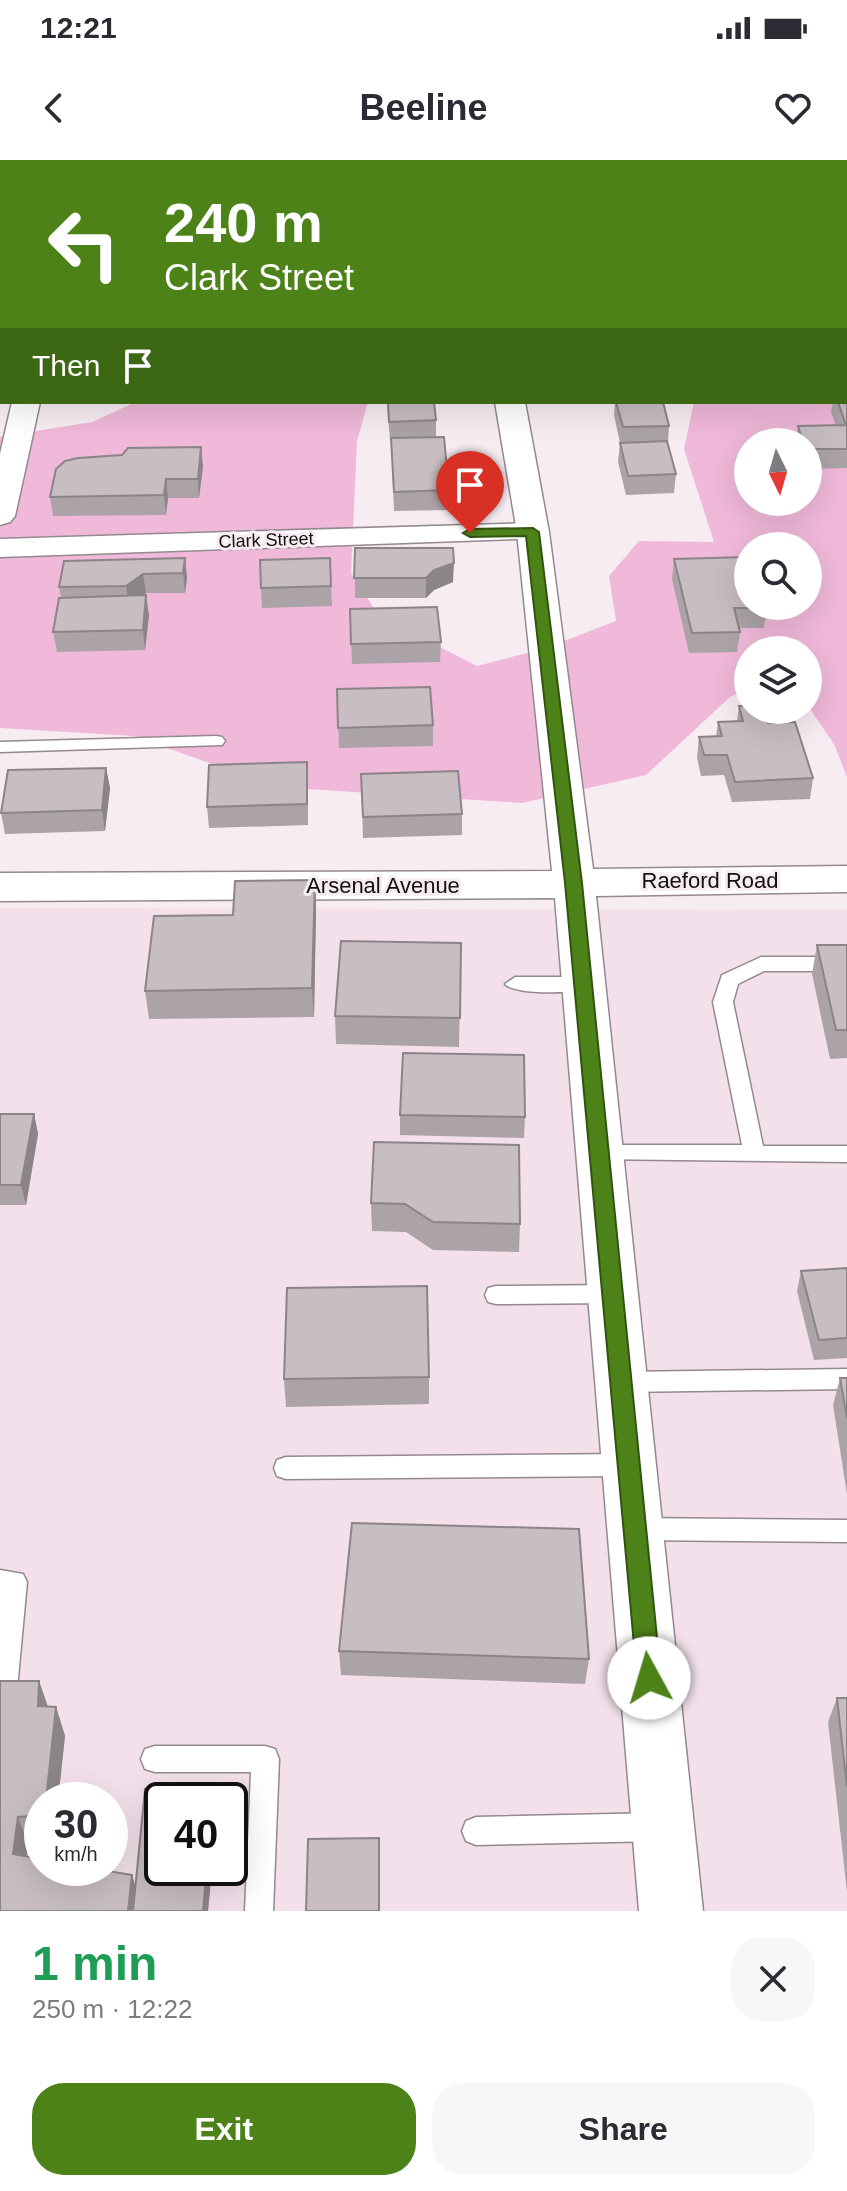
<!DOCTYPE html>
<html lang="en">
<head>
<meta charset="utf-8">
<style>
  :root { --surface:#fff; --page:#f7f7f7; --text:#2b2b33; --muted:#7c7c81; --accent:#4d8218 }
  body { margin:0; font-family:Arial,sans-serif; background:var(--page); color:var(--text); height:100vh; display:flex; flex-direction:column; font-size:30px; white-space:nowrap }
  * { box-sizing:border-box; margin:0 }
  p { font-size:26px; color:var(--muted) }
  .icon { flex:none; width:44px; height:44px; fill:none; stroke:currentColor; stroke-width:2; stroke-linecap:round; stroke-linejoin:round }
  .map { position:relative; height:1751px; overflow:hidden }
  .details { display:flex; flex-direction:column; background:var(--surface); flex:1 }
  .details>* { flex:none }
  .top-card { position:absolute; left:0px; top:0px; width:848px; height:244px; box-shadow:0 8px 32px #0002; background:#4d8218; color:#fff; overflow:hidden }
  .needle { width:52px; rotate:175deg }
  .buttons { position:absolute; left:734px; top:268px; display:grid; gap:16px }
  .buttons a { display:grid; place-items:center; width:88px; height:88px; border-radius:50%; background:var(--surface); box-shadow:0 8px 32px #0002; font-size:40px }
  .speed { position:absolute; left:24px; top:1622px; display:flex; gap:16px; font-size:40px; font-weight:700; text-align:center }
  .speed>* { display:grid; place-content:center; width:104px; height:104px; border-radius:50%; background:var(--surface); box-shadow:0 8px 32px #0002; line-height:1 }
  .speed small { font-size:20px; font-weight:400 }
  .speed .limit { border:4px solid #111; border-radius:12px; background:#fff; color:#111 }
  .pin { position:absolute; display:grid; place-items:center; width:68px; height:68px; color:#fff; margin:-82px -34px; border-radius:50% 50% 50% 0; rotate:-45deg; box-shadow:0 0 8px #0007 }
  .pin .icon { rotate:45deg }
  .me { position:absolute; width:88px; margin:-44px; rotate:354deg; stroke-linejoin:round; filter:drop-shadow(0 0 6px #0008) }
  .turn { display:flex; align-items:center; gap:28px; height:168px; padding:0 32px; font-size:36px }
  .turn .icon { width:104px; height:104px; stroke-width:2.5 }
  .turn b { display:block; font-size:56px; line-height:68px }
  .then { display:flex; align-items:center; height:76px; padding:0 32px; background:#0003; gap:16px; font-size:30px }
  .round { display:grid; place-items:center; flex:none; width:84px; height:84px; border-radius:32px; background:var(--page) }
  .summary { display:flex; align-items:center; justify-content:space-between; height:136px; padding:0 32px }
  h1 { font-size:48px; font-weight:600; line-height:60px; color:#1e9e55 }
  .cta { display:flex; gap:16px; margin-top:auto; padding:16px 32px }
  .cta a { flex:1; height:92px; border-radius:32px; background:var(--accent); color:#fff; font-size:32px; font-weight:600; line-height:92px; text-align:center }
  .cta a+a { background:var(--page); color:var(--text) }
  .status { display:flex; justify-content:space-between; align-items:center; height:56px; padding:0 40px; background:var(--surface); direction:ltr }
  .status svg { height:22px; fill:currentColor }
  header { display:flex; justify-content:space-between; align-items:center; height:104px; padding:0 32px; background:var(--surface); font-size:36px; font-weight:600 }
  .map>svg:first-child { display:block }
  .built { fill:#f3e0eb; fill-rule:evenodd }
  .green { fill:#f0b8d9; fill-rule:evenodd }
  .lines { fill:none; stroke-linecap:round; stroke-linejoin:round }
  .lane-casing { stroke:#93898f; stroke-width:3 }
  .street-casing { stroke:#93898f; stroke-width:3 }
  .secondary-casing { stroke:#93898f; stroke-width:3 }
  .lane { fill:#fff; fill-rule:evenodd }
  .street { fill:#fff; fill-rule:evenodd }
  .secondary { fill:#fff; fill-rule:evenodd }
  .wall { fill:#aba3a7 }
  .shaded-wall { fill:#8b8488 }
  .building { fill:#c7bdc2; stroke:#8b8488; stroke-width:2 }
  .route { fill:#4d8218; stroke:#325410; stroke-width:2 }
  .labels { text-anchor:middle; stroke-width:6; stroke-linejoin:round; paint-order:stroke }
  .far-street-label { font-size:18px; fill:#131012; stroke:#f7ecf2 }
  .street-label { font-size:22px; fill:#131012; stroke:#f7ecf2 }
</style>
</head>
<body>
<div class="status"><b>12:21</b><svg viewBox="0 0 49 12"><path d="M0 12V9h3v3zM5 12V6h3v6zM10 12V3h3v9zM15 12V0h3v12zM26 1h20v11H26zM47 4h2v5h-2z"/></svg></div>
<header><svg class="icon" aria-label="back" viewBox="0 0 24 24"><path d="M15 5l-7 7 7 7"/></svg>Beeline<svg class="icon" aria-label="heart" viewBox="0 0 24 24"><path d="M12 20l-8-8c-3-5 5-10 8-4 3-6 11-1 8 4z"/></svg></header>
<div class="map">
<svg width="847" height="1751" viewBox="0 0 847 1751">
  <rect width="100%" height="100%" fill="#f7ecf2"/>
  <path class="built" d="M0 748 847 750V1751H0ZM42 1640H110V1708H42ZM162 1640H230V1708H162Z"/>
  <path class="green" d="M847 175V617L834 584 808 546V490H748V529L730 537 646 615 522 643 276 627 134 576 0 568V277L92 262 136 242H368L357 281 351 413 379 456 477 506 546 488 616 461 609 416 639 381 714 382 684 289 694 242H846ZM748 282H808V342H748ZM748 386H808V446H748Z"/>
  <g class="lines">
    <g class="lane-casing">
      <path id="lane" d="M216 576 222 577 225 581 222 585 0 592V582Z
        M761 797H847V811H764L738 824 733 842 763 986H847V1002L592 999 588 993 592 987 599 985H742L713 842 722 815Z
        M515 817H583L593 824C585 835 513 835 505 824Z
        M613 1125 621 1127 624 1134 621 1141 613 1143 496 1144 488 1142 485 1135 488 1128 496 1126Z
        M847 1209V1229L623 1232 615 1229 611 1222 615 1215 623 1212Z
        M629 1294 638 1297 641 1305 638 1313 629 1316 286 1319 277 1316 274 1308 277 1300 286 1297Z
        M635 1358 847 1360V1382L635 1380 626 1377 622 1369 626 1361Z
        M0 1410 23 1414 27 1422 17 1529 13 1538 4 1542 0 1540Z
        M155 1586H265L275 1589 279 1599 273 1751H245L251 1612H155L145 1609 141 1599 145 1589Z
        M659 1653 669 1657 673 1667 669 1677 659 1681 476 1685 466 1681 462 1671 466 1661 476 1657Z"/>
    </g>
    <g class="street-casing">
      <path id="street" d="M460 0H482V2H460Z
        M762 0H784L785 2H763Z
        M846 64H847V78H846Z
        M12 242H40L15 356 10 362 0 365V294Z
        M533 363 544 366 548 372 544 378 0 397V379Z"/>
    </g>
    <g class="secondary-casing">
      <path id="secondary" d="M0 61H2V77H0Z
        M495 242H525L549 372 593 709 847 706V732L596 736 703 1751H639L555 738 0 741V713L552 711 517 372Z"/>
    </g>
    <use href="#lane" class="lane"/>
    <use href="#street" class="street"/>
    <use href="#secondary" class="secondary"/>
  </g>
  <path class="wall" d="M139 0H208V2H140Z
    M846 187H847V308L808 309V282H796L798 266H836L831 252 833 242H846Z
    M387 242H434L436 260V277L449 330V350L394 351 391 281H390Z
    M615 242H663L669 266 668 284 676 314 674 333 626 335 618 302 620 283 614 255Z
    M203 306 199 338H168L166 355 53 356 50 337Z
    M355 388 453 422 434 430 426 438H355Z
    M185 398 187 418 185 433H146L143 435 149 455 145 490 57 492 53 472 61 437 59 427Z
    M330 398 332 446 262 448 261 428Z
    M674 399 767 448 764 468H739L740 472 737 492 689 493 672 419Z
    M350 449 441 482 440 502 352 504Z
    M337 529 433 565V586L339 588Z
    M739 546 768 563 813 618 810 639 732 642 724 615 701 616 697 598 699 577H716L718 562 737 561Z
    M106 608 110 628 105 671 5 674 1 653Z
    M361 614 462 654V675L363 678Z
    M308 622V665L209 668 207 647Z
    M315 720 316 749 314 857 149 859 145 831 233 755Z
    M461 783 459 887 336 884 335 856Z
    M817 785H847V898L830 899 812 814Z
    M0 954H34L38 974 26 1045H0Z
    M400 955 525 957 524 978 400 975Z
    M374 982 520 1064 519 1092 433 1090 406 1072 372 1071 371 1043Z
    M847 1108V1198L814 1200 797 1131 801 1111Z
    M429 1217V1244L286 1247 284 1219Z
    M840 1218H847V1334L833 1245Z
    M339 1491 589 1499 585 1524 341 1515Z
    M0 1521H39L48 1547H56L65 1576 58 1640H42V1683L28 1684 27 1696 42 1699V1708H91L132 1715 135 1726 145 1629 215 1627 218 1640H162V1708H212L208 1751H0Z
    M837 1538H847V1732L828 1562Z"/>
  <path class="shaded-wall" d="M2 93V124L1 128 0 102Z
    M201 287 203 306 199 338 198 319Z
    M166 319 168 338 166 355 164 335Z
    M185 398 187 418 185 433 183 413Z
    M454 403 453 422 434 430 426 438V418L434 410Z
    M143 414 146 433 129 445 126 426Z
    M146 435 149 455 145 490 143 470Z
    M106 608 110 628 105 671 102 650Z
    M315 720 316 749 314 857 312 828Z
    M34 954 38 974 26 1045 21 1025Z
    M39 1521 49 1550 38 1546Z
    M56 1547 65 1576 58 1640H46Z
    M18 1657 28 1684 24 1721 13 1694Z
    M207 1708H212L208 1751H203Z
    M132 1715 140 1742 139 1751H128Z"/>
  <path class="building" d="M105 0V2H65V1Z
    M175 0H206V2H174Z
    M513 0H561L562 2H513Z
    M636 0H672V2H637Z
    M846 187H847L846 219Z
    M846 233H847V289H808V282H803L798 266 846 265 838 242H846Z
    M388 242H434L436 260 389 262Z
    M616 242H663L669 266 623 267Z
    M444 277 449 330 394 332 391 278Z
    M667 281 676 314 628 316 620 283Z
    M201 287 198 319H166L164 335 50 337 56 309 65 301 78 298 122 295 128 288Z
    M355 388H453L454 403 434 410 426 418H354Z
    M748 397V446H766L767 448H734L740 472 692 473 674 399Z
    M185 398 183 413 143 414 126 426 59 427 64 401Z
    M330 398 331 426 261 428 260 400Z
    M146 435 143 470 53 472 59 438Z
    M437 447 441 482 351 484 350 449Z
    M430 527 433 565 338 568 337 529Z
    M739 546H748V550H764L768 563 795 562 813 618 735 622 727 595H704L699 577 722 576 718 562 743 561Z
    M307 602V644L207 647 209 605Z
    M106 608 102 650 1 653 8 610Z
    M458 611 462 654 363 657 361 614Z
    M315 720 312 828 145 831 154 756 233 755 235 721Z
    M341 781 461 783 460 858 335 856Z
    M817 785H847V870H836Z
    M403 893 524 895 525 957 400 955Z
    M0 954H34L21 1025H0Z
    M374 982 519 985 520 1064 433 1062 405 1044 371 1043Z
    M847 1108V1178L819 1180 801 1111Z
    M427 1126 429 1217 284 1219 287 1128Z
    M840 1218H847V1258Z
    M352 1363 579 1369 589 1499 339 1491Z
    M0 1521H39L38 1546 56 1547 46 1640H42V1655L18 1657 13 1694 42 1699V1708H91L132 1715 128 1751H0Z
    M837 1538H847V1627Z
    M215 1627 214 1640H162V1708H207L203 1751H133L145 1629Z
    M379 1678V1751H306L308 1679Z"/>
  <path class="route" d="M533 368 539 372 582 723 661 1518 657 1526 649 1529 640 1526 637 1518 565 723 526 376 470 377 463 373 470 369Z"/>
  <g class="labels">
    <g class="far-street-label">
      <text transform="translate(266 380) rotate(-2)" y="6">Clark Street</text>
    </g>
    <g class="street-label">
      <text x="710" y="728">Raeford Road</text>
      <text x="383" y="733">Arsenal Avenue</text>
    </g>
  </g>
</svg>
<div class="buttons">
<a><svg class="needle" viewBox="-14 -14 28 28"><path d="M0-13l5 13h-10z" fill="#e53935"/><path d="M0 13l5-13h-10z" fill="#7c7c81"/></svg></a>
<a><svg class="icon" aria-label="search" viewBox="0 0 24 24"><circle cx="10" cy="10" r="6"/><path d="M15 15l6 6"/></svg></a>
<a><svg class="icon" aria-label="layers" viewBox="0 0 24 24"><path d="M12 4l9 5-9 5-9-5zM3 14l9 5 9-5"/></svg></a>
</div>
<div class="speed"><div>30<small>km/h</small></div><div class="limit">40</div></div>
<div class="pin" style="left:470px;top:373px;background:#d93025"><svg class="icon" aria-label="arrive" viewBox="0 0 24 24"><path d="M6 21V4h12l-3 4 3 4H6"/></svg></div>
<svg class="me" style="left:649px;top:1518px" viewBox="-20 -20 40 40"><circle r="19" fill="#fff"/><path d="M0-13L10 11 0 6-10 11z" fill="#4d8218"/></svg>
<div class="top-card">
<div class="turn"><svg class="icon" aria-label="left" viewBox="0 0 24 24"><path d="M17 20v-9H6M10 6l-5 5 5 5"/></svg><div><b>240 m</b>Clark Street</div></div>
<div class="then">Then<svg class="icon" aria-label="arrive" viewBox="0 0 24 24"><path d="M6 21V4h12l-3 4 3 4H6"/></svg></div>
</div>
</div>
<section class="details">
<div class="summary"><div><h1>1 min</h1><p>250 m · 12:22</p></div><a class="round"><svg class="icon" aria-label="close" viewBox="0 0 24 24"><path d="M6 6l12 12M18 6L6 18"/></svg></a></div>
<div class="cta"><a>Exit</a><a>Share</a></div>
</section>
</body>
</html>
